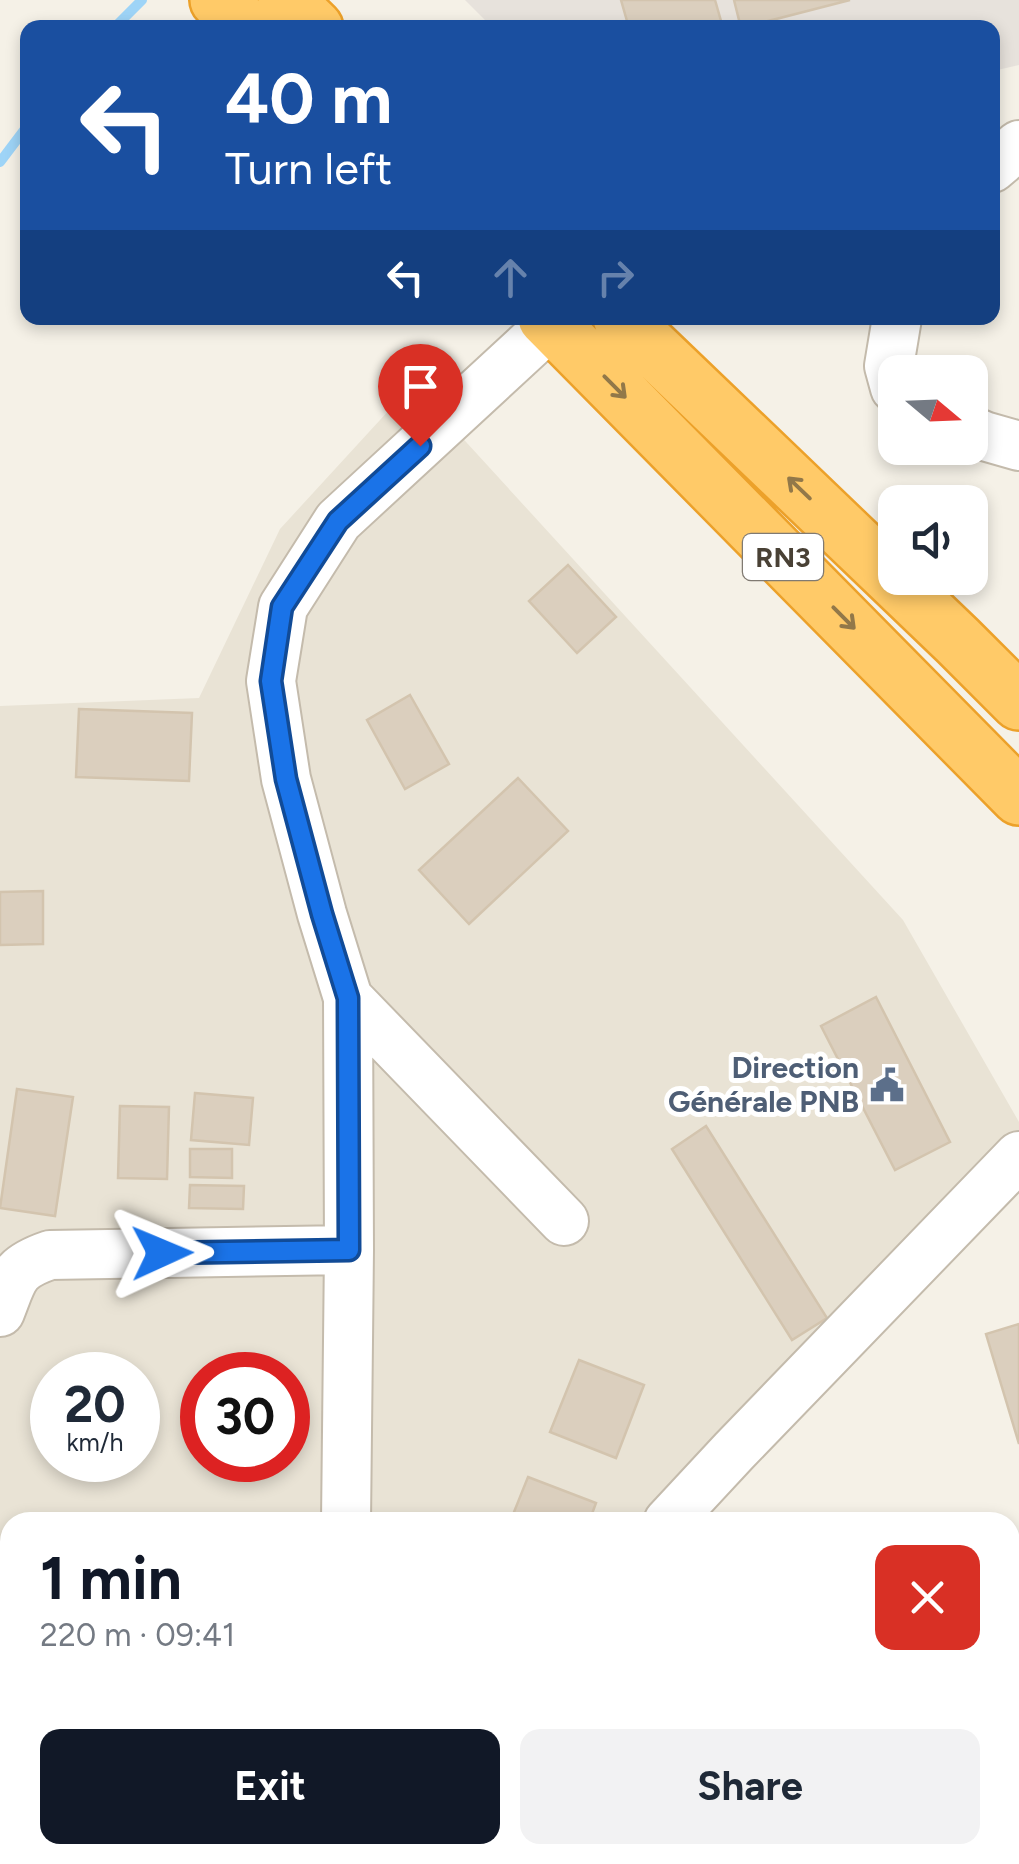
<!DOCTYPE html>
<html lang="en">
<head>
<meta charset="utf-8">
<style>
  :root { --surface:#fff; --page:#f2f2f3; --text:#1f2937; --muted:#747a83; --accent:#111827 }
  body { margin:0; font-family:Figtree,sans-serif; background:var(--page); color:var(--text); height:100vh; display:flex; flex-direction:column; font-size:38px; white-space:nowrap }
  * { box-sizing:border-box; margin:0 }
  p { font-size:32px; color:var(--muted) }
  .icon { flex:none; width:55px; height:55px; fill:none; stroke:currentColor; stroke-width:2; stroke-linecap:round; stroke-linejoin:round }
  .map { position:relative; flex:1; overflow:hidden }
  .sheet { position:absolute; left:0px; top:1512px; width:1020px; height:352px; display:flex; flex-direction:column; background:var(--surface); border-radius:30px 30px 0 0; box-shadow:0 5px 15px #0003 }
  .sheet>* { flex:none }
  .guide { position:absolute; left:20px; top:20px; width:980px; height:305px; border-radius:20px; box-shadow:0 5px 15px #0003; background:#1a4fa0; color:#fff; overflow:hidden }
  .needle { width:65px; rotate:109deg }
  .buttons { position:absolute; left:878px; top:355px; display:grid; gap:20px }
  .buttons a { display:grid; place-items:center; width:110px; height:110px; border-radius:20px; background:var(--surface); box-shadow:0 5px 15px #0003; font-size:50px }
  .speed { position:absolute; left:30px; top:1352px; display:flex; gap:20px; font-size:50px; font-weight:700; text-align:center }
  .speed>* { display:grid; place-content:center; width:130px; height:130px; border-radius:50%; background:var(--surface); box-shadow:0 5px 15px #0003; line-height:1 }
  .speed small { font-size:25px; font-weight:400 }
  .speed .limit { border:15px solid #d22; background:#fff; color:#111 }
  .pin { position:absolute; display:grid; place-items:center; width:85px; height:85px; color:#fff; margin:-102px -42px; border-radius:50% 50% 50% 0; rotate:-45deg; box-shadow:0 0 10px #0007 }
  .pin .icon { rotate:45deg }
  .me { position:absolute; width:110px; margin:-55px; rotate:89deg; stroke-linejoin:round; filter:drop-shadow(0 0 8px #0008) }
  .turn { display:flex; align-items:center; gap:35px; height:210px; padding:0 40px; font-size:45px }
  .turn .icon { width:130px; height:130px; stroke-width:2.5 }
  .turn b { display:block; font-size:70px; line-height:85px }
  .lanes { display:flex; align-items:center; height:95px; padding:0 40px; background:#0003; justify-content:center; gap:50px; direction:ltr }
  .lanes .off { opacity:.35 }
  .round { display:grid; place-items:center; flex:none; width:105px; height:105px; border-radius:20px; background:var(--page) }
  .head { display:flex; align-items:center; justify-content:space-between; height:170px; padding:0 40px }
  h1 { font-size:60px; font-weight:700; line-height:75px; color:var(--accent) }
  .action { display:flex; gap:20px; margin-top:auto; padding:20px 40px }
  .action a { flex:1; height:115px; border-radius:20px; background:var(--accent); color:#fff; font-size:40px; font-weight:700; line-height:115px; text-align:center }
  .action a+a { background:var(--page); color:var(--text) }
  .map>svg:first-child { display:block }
  .residential { fill:#e9e3d5; fill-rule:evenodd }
  .industrial { fill:#e7e2dc }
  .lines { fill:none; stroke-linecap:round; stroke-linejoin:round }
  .stream { stroke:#9ed4f7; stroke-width:10 }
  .building { fill:#dbcfbe; stroke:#d3c4ae; stroke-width:2.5 }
  .minor-casing { stroke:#c4bbac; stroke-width:52 }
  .highway-casing { stroke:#eca12a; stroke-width:60 }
  .minor { stroke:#fff; stroke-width:48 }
  .highway { stroke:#ffca68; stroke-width:55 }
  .oneway { stroke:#927849 }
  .route-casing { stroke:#114b97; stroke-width:25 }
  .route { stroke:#1a73e8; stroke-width:18 }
  .labels { text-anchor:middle; stroke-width:10; stroke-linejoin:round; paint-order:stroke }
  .shield { fill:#fff; stroke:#807a72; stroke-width:2.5 }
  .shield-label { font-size:28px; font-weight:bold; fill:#494135 }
  .service-label { font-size:30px; font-weight:bold; fill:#4e5e75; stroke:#fff; text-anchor:end }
</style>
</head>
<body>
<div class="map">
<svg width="1019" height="1864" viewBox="0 0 1019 1864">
  <rect width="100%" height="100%" fill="#f5f1e7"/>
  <path class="residential" d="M413 384 903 920 1019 1122V1188L679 1522H10V1855H337L336 1864H0V706L199 698 280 529ZM52 1375H138V1460H52ZM202 1375H288V1460H202Z"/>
  <path class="industrial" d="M465 0H1019V65L993 71 992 28 492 27Z"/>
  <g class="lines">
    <path class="stream" d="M114 28 142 0
      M0 162 28 125"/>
  </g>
  <path class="building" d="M621 0H715L723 28H629Z
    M734 0H850L741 28Z
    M568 565 616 617 577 653 529 601Z
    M410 695 449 764 405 789 367 720Z
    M79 709 192 713 189 781 76 777Z
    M518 778 568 831 469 924 419 870Z
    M43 891V944L0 945V892Z
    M876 997 950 1142 895 1170 821 1026Z
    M17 1089 73 1097 55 1216 0 1208Z
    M195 1093 253 1098 249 1145 191 1140Z
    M120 1106 169 1107 167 1179 118 1178Z
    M706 1126 827 1318 792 1340 672 1149Z
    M190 1149H232V1178L190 1177Z
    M190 1185 244 1186 243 1209 189 1208Z
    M1019 1324V1444L986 1334Z
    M579 1360 644 1385 616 1458 550 1432Z
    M528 1477 596 1503 589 1522H510Z
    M0 1566 10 1567V1684L0 1683Z
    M869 1855H962V1864L869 1857Z"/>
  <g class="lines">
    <g class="minor-casing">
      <path id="minor" d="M992 168 1019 145
        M895 388 889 366 897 318
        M970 430 984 436 1019 446
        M348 998 564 1221
        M0 1312C14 1277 12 1268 50 1255L349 1250
        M346 1522 349 1250 348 998 322 914 286 779 271 681 283 607 338 521 558 318
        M668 1522 734 1451 1019 1156
        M0 1823H10
        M819 1855 841 1864
        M343 1864V1855"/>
    </g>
    <g class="highway-casing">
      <path id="highway" d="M218 0 247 28
        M286 0 315 28
        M546 318 1019 797
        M621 318 958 641 1019 702"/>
    </g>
    <use href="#minor" class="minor"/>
    <use href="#highway" class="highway"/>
  </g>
  <defs><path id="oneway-shaft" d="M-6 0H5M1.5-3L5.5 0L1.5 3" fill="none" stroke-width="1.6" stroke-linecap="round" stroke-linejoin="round" transform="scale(2.5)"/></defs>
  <g class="oneway">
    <use href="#oneway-shaft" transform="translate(615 387) rotate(45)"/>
    <use href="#oneway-shaft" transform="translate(799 488) rotate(-136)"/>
    <use href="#oneway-shaft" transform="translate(844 618) rotate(45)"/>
  </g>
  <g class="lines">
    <g class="route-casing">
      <path id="route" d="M162 1253 349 1250 348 998 322 914 286 779 271 681 282 607 338 521 420 446"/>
    </g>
    <use href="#route" class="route"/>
  </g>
  <defs>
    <g id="civic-bare" transform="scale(2.7)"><path d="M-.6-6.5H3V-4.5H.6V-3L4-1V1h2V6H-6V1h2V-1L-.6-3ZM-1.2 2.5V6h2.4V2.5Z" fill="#5c6f8a" stroke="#fff" stroke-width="2.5" paint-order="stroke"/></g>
  </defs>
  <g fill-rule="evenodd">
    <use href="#civic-bare" x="887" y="1085"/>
  </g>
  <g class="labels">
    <rect class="shield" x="743" y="534" width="80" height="46" rx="8"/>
    <g class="shield-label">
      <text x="783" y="567">RN3</text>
    </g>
    <g class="service-label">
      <text x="859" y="1078">Direction<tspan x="859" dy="34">Générale PNB</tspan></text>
    </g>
  </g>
</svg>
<div class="buttons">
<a><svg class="needle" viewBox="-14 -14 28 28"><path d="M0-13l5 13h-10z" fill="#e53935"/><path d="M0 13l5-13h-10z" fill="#747a83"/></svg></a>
<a><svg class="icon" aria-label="sound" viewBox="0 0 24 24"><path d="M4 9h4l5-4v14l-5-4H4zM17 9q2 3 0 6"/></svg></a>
</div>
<div class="speed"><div>20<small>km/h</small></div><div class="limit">30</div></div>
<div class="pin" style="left:420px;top:446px;background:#d93025"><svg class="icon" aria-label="arrive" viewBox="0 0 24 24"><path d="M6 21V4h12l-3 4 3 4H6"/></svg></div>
<svg class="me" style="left:162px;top:1253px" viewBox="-20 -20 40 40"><path d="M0-17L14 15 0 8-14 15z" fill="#1a73e8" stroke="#fff" stroke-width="4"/></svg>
<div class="guide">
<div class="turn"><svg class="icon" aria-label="left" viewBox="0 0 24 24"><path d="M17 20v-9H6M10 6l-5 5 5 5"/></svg><div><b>40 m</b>Turn left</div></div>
<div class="lanes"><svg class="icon" aria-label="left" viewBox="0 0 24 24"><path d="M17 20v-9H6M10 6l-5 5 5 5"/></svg><svg class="icon off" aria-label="ahead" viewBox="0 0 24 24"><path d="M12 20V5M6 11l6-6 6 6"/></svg><svg class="icon off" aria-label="right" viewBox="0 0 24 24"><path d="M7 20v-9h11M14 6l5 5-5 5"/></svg></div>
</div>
<section class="sheet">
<div class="head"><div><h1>1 min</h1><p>220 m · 09:41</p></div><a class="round" style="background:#d93025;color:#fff"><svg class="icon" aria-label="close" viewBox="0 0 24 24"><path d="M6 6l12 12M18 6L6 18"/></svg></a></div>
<div class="action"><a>Exit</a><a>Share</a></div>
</section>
</div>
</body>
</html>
